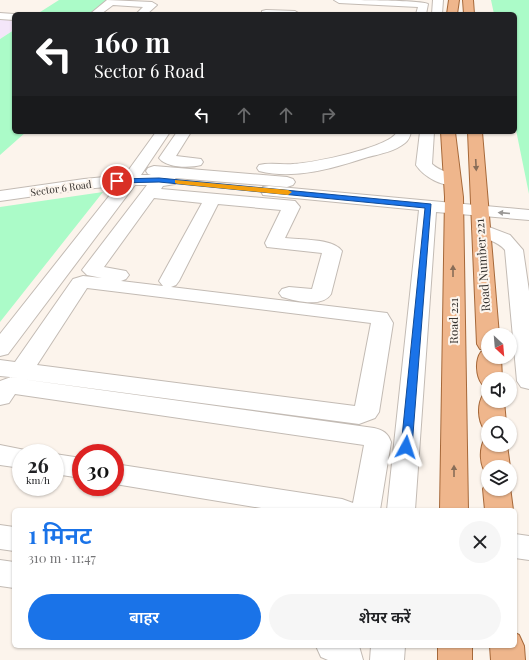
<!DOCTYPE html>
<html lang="hi">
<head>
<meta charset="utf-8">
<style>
  :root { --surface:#fff; --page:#f6f6f6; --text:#202124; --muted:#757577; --accent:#1a73e8 }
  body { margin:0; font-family:"Playfair Display","Noto Sans Devanagari",serif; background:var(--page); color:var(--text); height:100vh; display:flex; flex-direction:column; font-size:15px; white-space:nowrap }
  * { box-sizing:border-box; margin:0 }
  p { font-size:13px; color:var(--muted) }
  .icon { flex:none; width:22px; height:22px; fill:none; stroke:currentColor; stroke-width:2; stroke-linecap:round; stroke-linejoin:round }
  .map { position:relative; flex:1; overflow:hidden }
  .drawer { position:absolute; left:12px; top:508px; width:505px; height:140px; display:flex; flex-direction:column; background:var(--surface); border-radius:6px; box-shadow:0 1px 3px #0004 }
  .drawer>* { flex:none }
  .hud { position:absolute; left:12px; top:12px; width:505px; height:122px; border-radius:6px; box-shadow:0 1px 3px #0004; background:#202124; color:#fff; overflow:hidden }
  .needle { width:26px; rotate:154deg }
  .tools { position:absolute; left:481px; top:328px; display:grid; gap:8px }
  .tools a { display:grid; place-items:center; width:36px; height:36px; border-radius:50%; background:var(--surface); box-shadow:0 1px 3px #0004; font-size:20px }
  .speed { position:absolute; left:12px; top:444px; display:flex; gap:8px; font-size:20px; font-weight:700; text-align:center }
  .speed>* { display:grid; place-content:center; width:52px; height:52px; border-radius:50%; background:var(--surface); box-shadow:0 1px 3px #0004; line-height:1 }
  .speed small { font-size:10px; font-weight:400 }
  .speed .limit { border:6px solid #d22; background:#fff; color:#111 }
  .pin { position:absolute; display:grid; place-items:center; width:34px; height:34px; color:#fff; margin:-17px; border:2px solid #fff; border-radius:50%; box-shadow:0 1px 4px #0007 }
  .me { position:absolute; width:44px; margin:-22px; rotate:5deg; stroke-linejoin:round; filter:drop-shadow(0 0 3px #0008) }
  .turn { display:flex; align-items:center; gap:14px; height:84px; padding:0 16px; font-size:18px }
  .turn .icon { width:52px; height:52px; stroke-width:2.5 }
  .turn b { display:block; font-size:28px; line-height:34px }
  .lanes { display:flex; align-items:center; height:38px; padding:0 16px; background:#0003; justify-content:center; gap:20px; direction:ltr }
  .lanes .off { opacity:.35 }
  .round { display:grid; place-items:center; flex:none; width:42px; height:42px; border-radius:21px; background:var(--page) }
  .headline { display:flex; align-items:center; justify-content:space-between; height:68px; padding:0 16px }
  h1 { font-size:24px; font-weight:600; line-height:30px; color:var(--accent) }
  .action { display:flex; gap:8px; margin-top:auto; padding:8px 16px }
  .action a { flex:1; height:46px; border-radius:24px; background:var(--accent); color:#fff; font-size:16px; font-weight:600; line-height:46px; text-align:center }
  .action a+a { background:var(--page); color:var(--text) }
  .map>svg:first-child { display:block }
  .education { fill:#f4e6f9 }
  .green { fill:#abfbc8 }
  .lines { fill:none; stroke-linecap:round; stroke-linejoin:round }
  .minor-casing { stroke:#c3bbb4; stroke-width:2 }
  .major-casing { stroke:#a66839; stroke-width:2 }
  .minor { fill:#fff; fill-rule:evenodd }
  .major { fill:#efb68c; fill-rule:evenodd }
  .oneway { fill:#886d58 }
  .oneway2 { fill:#9a9896 }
  .route { fill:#1a73e8; stroke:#114b97 }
  .slow { fill:#f59e0b }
  .labels { text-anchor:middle; stroke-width:4; stroke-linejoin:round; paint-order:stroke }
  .far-street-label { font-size:10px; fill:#34312e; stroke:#fcf4ec }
  .street-label { font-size:12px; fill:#34312e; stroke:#fcf4ec }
</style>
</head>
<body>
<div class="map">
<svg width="529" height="660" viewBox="0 0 529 660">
  <rect width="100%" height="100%" fill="#fcf4ec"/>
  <path class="education" d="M0 17 14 18V30L0 39Z"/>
  <path class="green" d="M59 0H112L94 14H37Z
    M491 0H529V194L515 125V14H494Z
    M14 30V132H26L0 155V39Z
    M103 192 0 322V207Z"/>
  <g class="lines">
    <g class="minor-casing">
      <path id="minor" d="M107 0 152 2 157 5 147 14H136L143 7 113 5 101 14H90Z
        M334 0C348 0 422 0 428 4L426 14H416L418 7 339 3Z
        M433 0H443L442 14H432Z
        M266 10 295 11 300 14H262V11Z
        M0 13 14 14V20L0 19Z
        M156 132H170L141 175H151L148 174 146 171 148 168 154 166 287 177 293 179 295 182 293 185 287 187 175 178 177 181 175 184 163 186 161 189 295 201 300 207 285 238C300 240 333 238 342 251L331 294C322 308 296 301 282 297L279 293 282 289 289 287 312 289 322 253 267 247 265 243 281 210 218 204 179 281 176 285 171 287 387 313 393 323 379 412 375 418 359 424 21 379 374 428C383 430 388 433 391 442L380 510H273L115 484V464L342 499 353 503 364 445 15 394 9 403 0 405V381L11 377 20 378 0 376V360L15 362 73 279 83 276 102 278 87 275 82 270 147 185H135L8 354 0 356V334L117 186 84 189 0 201V191L84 179 125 175ZM154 198 202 203 159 281 163 286 121 281 126 279 129 275 126 271 104 267ZM87 288 371 323 355 406 37 365Z
        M177 132H191L176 156 201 159 203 162 201 165C190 168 166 168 159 158Z
        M397 132H411C410 136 409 140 405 143 395 151 381 154 368 157 334 168 295 180 259 171L257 168 259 165C270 162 282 165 293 164 312 163 389 148 397 132Z
        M420 132H434L432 164C440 172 455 173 460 181L458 184C443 188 424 177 416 165Z
        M269 186 529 210V220L436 212 415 510H387L419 210 263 195 261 191 263 187Z
        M481 224 510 235 523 250 529 291V389L521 387 517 381 505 250C496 239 479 239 472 229L475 225Z
        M0 445 30 451 32 453H21V468L0 465Z
        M55 454 81 458V478L55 474Z
        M0 525 14 527V551L0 549Z
        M515 534 529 536V560L515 558Z
        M0 560 14 562V588L0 586Z
        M316 646H359L363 660H328L321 657Z
        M371 646H405L404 660H370Z"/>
    </g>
    <g class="major-casing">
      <path id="major" d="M449 0H459L457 14H447Z
        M463 0H473L474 14H464Z
        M441 132H455L463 197 468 510H440L445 197Z
        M468 132H482L499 335H488V357H501L502 379H488V386L482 384C476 376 475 360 481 352L486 350 480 349 477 344Z
        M488 394V401H504L506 423H488V430L484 429C478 420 477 405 483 395Z
        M488 437V445H507L510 467H488V475C479 467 479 448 485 438Z
        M487 481 488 489H510V487L513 510H485L483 489Z
        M515 633 519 635 524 646 525 660H491L490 646H515Z
        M438 646H472V660H438Z"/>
    </g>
    <use href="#minor" class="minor"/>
    <use href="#major" class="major"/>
  </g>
  <defs><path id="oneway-solid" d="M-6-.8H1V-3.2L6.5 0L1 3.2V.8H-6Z"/></defs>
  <g class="oneway">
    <use href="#oneway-solid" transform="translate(476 165) rotate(87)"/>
    <use href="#oneway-solid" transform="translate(453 271) rotate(-90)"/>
    <use href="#oneway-solid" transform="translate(454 471) rotate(-90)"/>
  </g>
  <use class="oneway2" href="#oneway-solid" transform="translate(504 213) rotate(-175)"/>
  <path class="route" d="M159 178 431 204 412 447 410 450H402L401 447 425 208 159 182 117 183 113 181 117 179Z"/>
  <path class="slow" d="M175 180 288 190 292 192 288 195 178 184 175 183Z"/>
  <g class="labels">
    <g class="far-street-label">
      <text transform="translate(61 188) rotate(-8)" y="4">Sector 6 Road</text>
    </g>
    <g class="street-label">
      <text transform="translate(483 265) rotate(-94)" y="4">Road Number 221</text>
      <text transform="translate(454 321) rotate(-90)" y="4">Road 221</text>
    </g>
  </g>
</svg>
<div class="tools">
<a><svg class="needle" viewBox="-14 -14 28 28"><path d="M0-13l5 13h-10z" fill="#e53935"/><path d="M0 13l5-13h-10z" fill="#757577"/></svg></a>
<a><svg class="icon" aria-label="sound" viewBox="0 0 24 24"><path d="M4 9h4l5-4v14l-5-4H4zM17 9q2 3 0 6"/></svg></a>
<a><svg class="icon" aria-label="search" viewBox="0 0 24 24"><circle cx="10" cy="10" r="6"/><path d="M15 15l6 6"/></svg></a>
<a><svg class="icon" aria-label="layers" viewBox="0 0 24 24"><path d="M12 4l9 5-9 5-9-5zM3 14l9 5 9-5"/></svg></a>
</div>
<div class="speed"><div>26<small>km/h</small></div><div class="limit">30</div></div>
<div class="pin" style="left:117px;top:181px;background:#d93025"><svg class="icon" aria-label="arrive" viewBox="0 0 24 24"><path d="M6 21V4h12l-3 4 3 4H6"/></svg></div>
<svg class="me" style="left:406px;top:447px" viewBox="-20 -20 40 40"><path d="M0-17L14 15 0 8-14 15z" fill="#1a73e8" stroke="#fff" stroke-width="4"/></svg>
<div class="hud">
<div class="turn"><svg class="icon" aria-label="left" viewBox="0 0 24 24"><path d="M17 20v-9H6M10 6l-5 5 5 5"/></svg><div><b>160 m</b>Sector 6 Road</div></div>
<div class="lanes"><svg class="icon" aria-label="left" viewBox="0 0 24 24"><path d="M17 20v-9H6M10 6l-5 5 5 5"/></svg><svg class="icon off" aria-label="ahead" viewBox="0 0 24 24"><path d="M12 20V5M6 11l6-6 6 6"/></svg><svg class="icon off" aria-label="ahead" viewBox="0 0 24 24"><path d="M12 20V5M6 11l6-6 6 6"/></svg><svg class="icon off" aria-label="right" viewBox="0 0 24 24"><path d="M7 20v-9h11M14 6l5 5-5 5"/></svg></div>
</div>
<section class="drawer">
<div class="headline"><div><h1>1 मिनट</h1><p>310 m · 11:47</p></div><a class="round"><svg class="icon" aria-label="close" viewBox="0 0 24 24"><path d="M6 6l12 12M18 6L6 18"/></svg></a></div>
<div class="action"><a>बाहर</a><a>शेयर करें</a></div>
</section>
</div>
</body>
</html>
